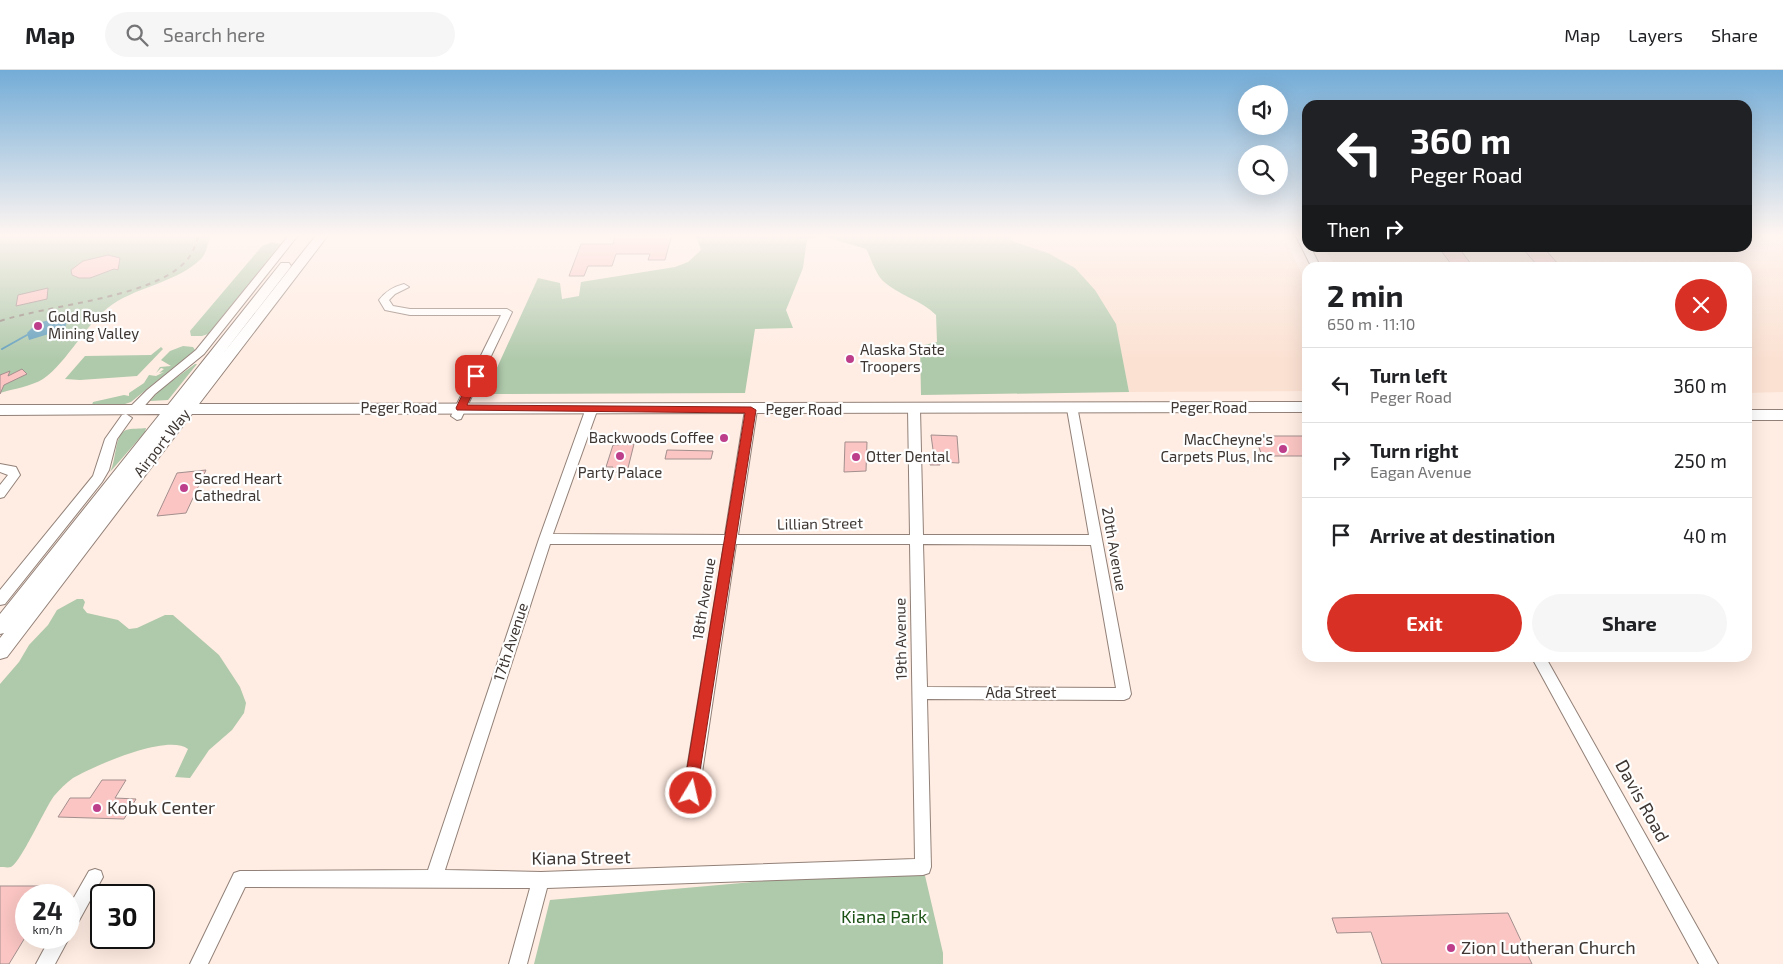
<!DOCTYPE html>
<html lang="en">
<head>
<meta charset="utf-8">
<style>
  :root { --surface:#fff; --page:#f6f6f6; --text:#202124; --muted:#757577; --line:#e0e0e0; --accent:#d93025 }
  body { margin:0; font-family:"Exo 2",sans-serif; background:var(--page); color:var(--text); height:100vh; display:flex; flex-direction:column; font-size:19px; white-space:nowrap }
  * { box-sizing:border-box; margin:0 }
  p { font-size:16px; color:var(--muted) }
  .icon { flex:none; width:28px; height:28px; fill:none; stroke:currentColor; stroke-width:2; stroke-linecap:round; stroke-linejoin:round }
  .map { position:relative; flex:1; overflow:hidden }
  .sheet { position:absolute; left:1302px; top:192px; width:450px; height:400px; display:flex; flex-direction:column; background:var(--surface); border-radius:15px; box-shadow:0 5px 20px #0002 }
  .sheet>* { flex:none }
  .hud { position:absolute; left:1302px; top:30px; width:450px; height:152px; border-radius:15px; box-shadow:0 5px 20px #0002; background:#202124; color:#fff; overflow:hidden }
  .tools { position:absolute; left:1238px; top:15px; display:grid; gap:10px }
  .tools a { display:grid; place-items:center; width:50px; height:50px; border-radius:50%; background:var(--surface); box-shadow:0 5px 20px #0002; font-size:25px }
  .speed { position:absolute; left:15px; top:814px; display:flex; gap:10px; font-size:25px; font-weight:700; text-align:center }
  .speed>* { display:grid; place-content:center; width:65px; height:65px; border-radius:50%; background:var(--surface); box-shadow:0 5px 20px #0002; line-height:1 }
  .speed small { font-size:12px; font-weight:400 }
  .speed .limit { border:2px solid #111; border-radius:8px; background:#fff; color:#111 }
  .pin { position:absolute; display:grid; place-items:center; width:42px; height:42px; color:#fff; margin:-21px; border-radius:10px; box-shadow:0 2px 8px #0006 }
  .me { position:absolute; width:55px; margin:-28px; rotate:9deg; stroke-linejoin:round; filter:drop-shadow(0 0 4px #0008) }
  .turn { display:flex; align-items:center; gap:18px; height:105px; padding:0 25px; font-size:22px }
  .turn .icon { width:65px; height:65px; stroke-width:2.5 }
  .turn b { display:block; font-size:35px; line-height:42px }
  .then { display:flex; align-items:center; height:48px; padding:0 25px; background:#0003; gap:10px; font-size:19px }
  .round { display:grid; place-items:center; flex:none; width:52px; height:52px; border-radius:26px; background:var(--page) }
  .headline { display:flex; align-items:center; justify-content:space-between; height:85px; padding:0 25px }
  h1 { font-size:30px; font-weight:700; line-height:38px }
  .action { display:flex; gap:10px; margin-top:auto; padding:10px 25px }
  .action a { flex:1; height:58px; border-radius:30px; background:var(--accent); color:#fff; font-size:20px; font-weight:700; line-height:58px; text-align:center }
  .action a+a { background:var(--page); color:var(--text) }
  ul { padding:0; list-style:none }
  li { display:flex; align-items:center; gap:15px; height:75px; padding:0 25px; border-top:1px solid var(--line) }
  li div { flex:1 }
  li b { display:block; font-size:19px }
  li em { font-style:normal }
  header { display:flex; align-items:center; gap:30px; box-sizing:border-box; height:70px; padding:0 25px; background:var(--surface); border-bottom:1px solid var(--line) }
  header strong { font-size:24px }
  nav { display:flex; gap:28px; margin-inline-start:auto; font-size:18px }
  .search { width:350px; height:45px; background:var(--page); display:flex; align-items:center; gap:12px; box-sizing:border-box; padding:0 18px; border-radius:28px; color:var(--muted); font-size:19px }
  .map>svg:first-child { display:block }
  .built { fill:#fbe1d2 }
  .green { fill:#afc9ab }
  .water { fill:#639fbd }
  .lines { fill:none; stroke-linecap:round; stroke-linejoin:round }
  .stream { stroke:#639fbd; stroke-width:2 }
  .building { fill:#fac5c3; stroke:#a38f8e }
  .minor-casing { stroke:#928178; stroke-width:2 }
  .major-casing { stroke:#928178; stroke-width:2 }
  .minor { fill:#fff; fill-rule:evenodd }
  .major { fill:#fff; fill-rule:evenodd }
  .rail { stroke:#958881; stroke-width:2; stroke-dasharray:5 5; stroke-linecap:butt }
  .route { fill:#d93025; stroke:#8d1f18 }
  .poi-dot { fill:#bd3e8b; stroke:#fefefe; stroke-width:2 }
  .labels { text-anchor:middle; stroke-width:4.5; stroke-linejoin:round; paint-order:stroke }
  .poi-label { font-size:15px; fill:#3d3632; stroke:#fefefe; text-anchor:start }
  .street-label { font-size:15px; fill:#3d3632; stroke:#fefefe }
  .near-street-label { font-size:18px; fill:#3d3632; stroke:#fefefe }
  .near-poi-label { font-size:18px; fill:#3d3632; stroke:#fefefe; text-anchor:start }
  .near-park-label { font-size:18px; fill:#1d5216; stroke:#fefefe }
</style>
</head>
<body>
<header>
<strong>Map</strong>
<div class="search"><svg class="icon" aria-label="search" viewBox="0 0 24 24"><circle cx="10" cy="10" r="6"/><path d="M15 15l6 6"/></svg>Search here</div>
<nav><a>Map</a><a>Layers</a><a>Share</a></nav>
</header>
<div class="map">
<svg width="1783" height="894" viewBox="0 0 1783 894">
  <rect width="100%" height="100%" fill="#ffece2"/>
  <path class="built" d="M1282 164 1307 214V321L1129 322 1116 255 1048 183 1011 171 1010 165Z
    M1748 164H1783V322L1748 323V198H1336L1325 178H1748Z"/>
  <path class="green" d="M211 164C208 172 207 183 201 189 177 212 140 216 113 234 85 253 69 291 43 309 32 316 13 319 0 323V165Z
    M690 164H1010L1012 171 1048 183 1075 198 1095 220 1116 254 1129 322 921 325 920 276 937 272 936 245C921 230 898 225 883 211 875 203 871 188 866 179L822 166 807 169 803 198 786 240 793 258 755 259 745 323 485 324 538 208 560 213 562 229 579 226 581 212 675 197 688 192 701 180 697 169Z
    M272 172 281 174 208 264 202 266H191L190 261 262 176Z
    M183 276 193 277 195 280 131 332 122 335H92L93 332 124 325 129 326V323L144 313 149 305 156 306 164 302 159 303 164 299 161 298 156 303 160 297 171 296 161 290 170 281Z
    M161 277 163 279 137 306 80 310 65 309 85 286 151 285Z
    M195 294H197L168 330 150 331 161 319Z
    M146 358 145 362 110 402C117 389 114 365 126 360 131 358 141 359 146 358Z
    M77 529H83L85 532 83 538 87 543 118 550 129 559 137 558 165 545H173L219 585 240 617 246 633 244 643 232 660 209 680 190 708 175 707 188 679C168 663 94 696 73 708 66 713 60 719 54 726 45 738 20 794 11 797 8 798 3 797 0 797V614L19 592 29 575 48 555 57 540Z
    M923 797 943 883V894H534L550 830Z"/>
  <path class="water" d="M63 247 67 249 65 259 29 270 27 263 37 253Z"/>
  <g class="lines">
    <path class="stream" d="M2 279 27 265"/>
  </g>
  <path class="building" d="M616 164H672L665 190H648L650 184H616L612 196H588L584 206H569L581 174H613Z
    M1439 178H1459L1474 198H1454Z
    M1522 178H1544L1559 195H1537Z
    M108 185 120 188 118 200 114 199 90 208H79L72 205 71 200 83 191Z
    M48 218 47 229 16 236 18 225Z
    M22 299 27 304 4 315 0 324V305L10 301 8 306Z
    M931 365 957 366 959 393 940 392V395H930V387H934Z
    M1255 366H1306L1308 386H1262Z
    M845 372H867L866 401 844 402Z
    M634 374 627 402H612L613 397H606L613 375Z
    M667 380 713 381 711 389H665Z
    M206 400 186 443 157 446 177 403Z
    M102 710H126L115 728 136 729 124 749 58 747 70 728H90Z
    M0 816H56L51 825H26V866L9 894H0Z
    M1508 843 1532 894H1382L1371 862 1337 863 1332 848Z"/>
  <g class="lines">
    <g class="minor-casing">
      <path id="minor" d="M290 164H299L204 284 155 324 139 342H131L129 339 131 336 147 320 196 280Z
        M1295 164H1304L1308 171V178H1311L1321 198H1312Z
        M404 214 409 217 395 224 389 230 393 236 410 239H507L512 242 461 349 457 350 451 346 501 245H410L385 240 379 230C386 221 393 217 404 214Z
        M592 334 598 338 553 464 725 465 745 340 751 336 757 340 738 465H910L908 339 914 335 920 339 923 465H1089L1067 339 1069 336H1077L1131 624 1129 628 1124 630 927 629 931 797 929 803 923 805 547 818 527 894H509L530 818 245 817 208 894H190L234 803 240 801 428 800 539 469 586 338ZM550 474H724L683 723 685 728 691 730 697 728 699 723 736 474H910L915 789 541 802 445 800ZM923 474 1091 475 1116 618 927 617Z
        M126 344 132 348 117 369 109 400 102 412 5 534 0 535V520L93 406 105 369 122 345Z
        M0 394 16 397 20 405 4 427 0 428V415L8 405 0 402Z
        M1532 588H1546L1718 894H1699Z
        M95 799 101 801 103 807 75 858 69 861V836L89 801Z
        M50 868H69L55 894H36Z"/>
    </g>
    <g class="major-casing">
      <path id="major" d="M317 164H329L199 334 1308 332V342L192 344 7 587 0 589V568L4 563 0 564V544L160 344 0 345V335H168L281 193H289L291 196 289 199 222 285Z
        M1748 340H1783V350H1748Z"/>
    </g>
    <use href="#minor" class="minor"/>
    <use href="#major" class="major"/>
    <path class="rail" d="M0 251C49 235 148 228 183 194 192 186 196 175 199 164"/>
  </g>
  <linearGradient id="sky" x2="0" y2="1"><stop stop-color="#73acd7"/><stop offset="0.57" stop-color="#fff6f2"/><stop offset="1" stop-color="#fff6f2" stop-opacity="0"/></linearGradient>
  <rect width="1783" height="290" fill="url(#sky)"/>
  <path class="route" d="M476 303 481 306 467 335 751 337 756 340 696 727 691 729 686 727 683 723 745 343 457 340 456 338 471 306Z"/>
  <g class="poi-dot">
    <circle cx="38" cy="256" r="5"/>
    <circle cx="850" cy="289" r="5"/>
    <circle cx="724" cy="368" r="5"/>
    <circle cx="1283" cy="379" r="5"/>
    <circle cx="620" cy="386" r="5"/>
    <circle cx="856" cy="387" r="5"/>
    <circle cx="184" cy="418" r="5"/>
    <circle cx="97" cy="738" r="5"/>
    <circle cx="1451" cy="878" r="5"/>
  </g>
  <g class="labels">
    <g class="poi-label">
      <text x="48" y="252">Gold Rush<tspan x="48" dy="17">Mining Valley</tspan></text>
      <text x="860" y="285">Alaska State<tspan x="860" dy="17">Troopers</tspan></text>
      <text x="714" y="373" text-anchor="end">Backwoods Coffee</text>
      <text x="1273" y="375" text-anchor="end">MacCheyne's<tspan x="1273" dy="17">Carpets Plus, Inc</tspan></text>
      <text x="866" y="392">Otter Dental</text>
      <text x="620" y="408" text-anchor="middle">Party Palace</text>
      <text x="194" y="414">Sacred Heart<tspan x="194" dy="17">Cathedral</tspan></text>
    </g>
    <g class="street-label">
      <text x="399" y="343">Peger Road</text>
      <text x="1209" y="343">Peger Road</text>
      <text x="804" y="345">Peger Road</text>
      <text transform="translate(162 373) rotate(-52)" y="5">Airport Way</text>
      <text transform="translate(820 454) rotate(-1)" y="5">Lillian Street</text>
      <text transform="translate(1114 479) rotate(80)" y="5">20th Avenue</text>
      <text transform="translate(704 529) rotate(-81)" y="5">18th Avenue</text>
      <text transform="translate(901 569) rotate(-91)" y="5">19th Avenue</text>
      <text transform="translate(511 572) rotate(-72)" y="5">17th Avenue</text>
      <text x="1021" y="628">Ada Street</text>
    </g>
    <g class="near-street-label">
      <text transform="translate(1642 731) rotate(61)" y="6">Davis Road</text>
      <text transform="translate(581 788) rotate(-1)" y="6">Kiana Street</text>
    </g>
    <g class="near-poi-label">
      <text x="107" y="744">Kobuk Center</text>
      <text x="1461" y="884">Zion Lutheran Church</text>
    </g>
    <g class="near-park-label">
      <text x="884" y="853">Kiana Park</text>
    </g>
  </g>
</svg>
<div class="tools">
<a><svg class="icon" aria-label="sound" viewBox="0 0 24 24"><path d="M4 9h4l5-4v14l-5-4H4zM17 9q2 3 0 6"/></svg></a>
<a><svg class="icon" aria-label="search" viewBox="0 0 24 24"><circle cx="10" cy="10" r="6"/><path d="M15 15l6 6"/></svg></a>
</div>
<div class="speed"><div>24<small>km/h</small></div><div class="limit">30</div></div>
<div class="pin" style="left:476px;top:306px;background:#d93025"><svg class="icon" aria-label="arrive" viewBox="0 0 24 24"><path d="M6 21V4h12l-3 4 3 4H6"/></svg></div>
<svg class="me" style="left:691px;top:723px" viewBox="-20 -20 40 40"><circle r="17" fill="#d93025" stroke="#fff" stroke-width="3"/><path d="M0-11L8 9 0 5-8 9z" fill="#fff"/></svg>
<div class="hud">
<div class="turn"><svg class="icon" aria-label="left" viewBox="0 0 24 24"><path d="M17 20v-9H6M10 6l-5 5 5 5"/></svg><div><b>360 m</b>Peger Road</div></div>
<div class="then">Then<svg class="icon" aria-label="right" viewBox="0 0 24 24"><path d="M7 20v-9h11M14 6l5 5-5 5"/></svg></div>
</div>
<section class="sheet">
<div class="headline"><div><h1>2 min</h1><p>650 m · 11:10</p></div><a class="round" style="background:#d93025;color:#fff"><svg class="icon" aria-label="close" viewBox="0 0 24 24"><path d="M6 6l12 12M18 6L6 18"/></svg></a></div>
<ul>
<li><svg class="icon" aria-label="left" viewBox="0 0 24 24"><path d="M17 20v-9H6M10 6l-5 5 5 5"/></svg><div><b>Turn left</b><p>Peger Road</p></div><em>360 m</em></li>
<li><svg class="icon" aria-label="right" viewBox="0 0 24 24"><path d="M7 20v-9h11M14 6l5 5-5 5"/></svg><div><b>Turn right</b><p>Eagan Avenue</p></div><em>250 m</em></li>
<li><svg class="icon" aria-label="arrive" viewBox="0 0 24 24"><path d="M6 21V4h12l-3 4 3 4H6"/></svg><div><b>Arrive at destination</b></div><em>40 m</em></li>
</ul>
<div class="action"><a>Exit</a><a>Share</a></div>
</section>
</div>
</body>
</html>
